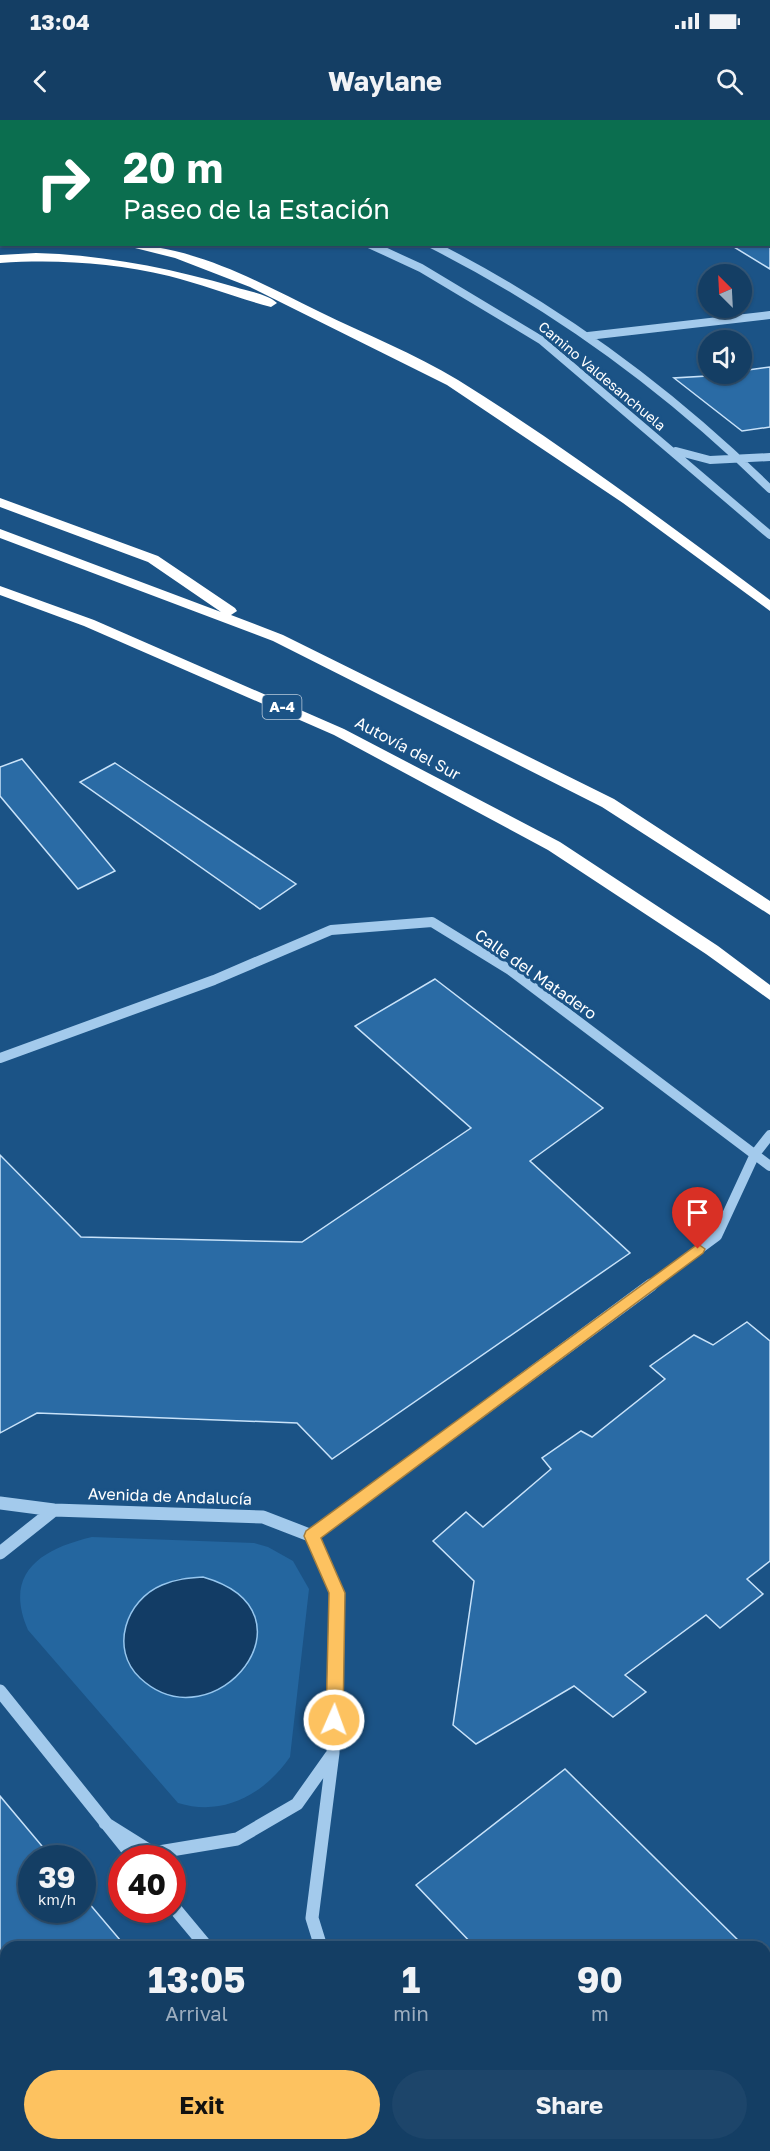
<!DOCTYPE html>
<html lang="en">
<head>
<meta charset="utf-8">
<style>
  :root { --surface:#143e64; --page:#1d456a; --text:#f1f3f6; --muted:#9daebf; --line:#335778; --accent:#fdc260 }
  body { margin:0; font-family:"Golos Text",sans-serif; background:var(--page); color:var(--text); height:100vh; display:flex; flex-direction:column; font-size:22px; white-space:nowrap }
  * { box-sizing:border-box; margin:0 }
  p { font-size:20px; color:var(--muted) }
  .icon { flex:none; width:33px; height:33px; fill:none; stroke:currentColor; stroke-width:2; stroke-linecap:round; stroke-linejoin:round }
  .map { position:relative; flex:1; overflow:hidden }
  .side { position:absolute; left:0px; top:1821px; width:771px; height:210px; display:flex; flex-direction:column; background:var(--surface); border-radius:18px 18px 0 0; box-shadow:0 2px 4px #0004,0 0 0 2px var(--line) }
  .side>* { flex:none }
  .hud { position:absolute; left:0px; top:0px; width:771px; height:126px; box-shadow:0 2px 4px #0004,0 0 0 2px var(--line); background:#0b6e4f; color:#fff; overflow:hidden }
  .needle { width:39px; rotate:336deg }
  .tools { position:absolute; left:698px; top:144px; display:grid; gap:12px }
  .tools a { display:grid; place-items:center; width:54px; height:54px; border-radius:50%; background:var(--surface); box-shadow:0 2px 4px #0004,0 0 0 2px var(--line); font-size:30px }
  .speed { position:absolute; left:18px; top:1725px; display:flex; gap:12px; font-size:30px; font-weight:700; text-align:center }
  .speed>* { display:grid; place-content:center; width:78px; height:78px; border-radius:50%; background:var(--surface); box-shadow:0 2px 4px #0004,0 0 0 2px var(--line); line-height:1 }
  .speed small { font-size:15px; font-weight:400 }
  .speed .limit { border:9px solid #d22; background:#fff; color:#111 }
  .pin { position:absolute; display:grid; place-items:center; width:51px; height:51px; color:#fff; margin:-62px -26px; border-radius:50% 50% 50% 0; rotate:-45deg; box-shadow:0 0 6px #0007 }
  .pin .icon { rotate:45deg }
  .me { position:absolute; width:66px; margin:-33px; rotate:2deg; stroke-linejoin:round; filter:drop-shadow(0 0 4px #0008) }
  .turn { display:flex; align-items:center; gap:21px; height:126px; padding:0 24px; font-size:27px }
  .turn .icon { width:78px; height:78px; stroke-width:2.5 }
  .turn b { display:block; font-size:42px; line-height:51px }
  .eta { display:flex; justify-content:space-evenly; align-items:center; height:102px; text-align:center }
  .eta b { font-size:36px; font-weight:700; line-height:42px }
  .action { display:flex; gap:12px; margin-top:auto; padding:12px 24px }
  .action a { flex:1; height:69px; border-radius:36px; background:var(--accent); color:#111; font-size:24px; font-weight:700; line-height:69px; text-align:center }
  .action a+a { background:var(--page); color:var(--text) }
  .status { display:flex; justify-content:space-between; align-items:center; height:42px; padding:0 30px; background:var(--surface); direction:ltr }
  .status svg { height:16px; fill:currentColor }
  header { display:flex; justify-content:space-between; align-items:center; height:78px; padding:0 24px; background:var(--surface); font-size:27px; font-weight:700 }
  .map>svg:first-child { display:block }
  .green { fill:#24669f; fill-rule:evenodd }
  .water { fill:#123c65; stroke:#96c6ee; stroke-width:1.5 }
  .building { fill:#2a6ba5; stroke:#c8e2f9; stroke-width:1.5 }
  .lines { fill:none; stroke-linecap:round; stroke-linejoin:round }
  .minor-far2 { stroke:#a3caec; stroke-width:8 }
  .minor-far1 { stroke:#a3caec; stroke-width:10 }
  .minor { stroke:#a3caec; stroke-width:13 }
  .highway { fill:#fff; fill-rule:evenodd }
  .route { fill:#fdc260; stroke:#a47e3e; stroke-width:1.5 }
  .labels { text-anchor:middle; stroke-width:6; stroke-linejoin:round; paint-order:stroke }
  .far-street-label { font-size:14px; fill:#fff; stroke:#1b5386 }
  .shield { fill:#1b5386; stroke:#bbcbdb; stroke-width:1.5 }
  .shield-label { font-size:15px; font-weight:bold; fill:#fff }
  .street-label { font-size:16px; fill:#fff; stroke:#1b5386 }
</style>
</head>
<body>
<div class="status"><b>13:04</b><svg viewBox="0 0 49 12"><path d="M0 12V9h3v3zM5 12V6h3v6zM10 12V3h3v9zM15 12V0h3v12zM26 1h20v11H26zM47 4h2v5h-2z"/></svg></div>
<header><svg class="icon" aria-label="back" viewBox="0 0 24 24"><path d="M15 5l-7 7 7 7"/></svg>Waylane<svg class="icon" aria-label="search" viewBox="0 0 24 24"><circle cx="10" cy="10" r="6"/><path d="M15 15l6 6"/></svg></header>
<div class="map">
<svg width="770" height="2031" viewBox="0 0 770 2031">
  <rect width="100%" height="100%" fill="#1b5386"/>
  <path class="green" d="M92 1417 254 1423 268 1427 293 1441 309 1469 290 1637C264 1674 224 1697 178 1683L28 1510C3 1453 41 1429 92 1417ZM181 1458 248 1545C238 1557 227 1567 212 1572 180 1583 136 1571 125 1535 123 1529 126 1519 127 1512 132 1479 150 1469 181 1458Z"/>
  <path class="water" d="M203 1457C325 1492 214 1627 140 1558 109 1529 126 1480 162 1465 176 1459 188 1458 203 1457Z"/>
  <path class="building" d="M692 0H770V149L729 124H770V2Z
    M770 247V307L742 311 674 258 741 254V251Z
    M22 639 115 751 78 769 0 676V647Z
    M115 643 296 764 260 789 80 662Z
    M435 859 603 988 530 1041 630 1133 332 1339 297 1303 37 1293 0 1313V1035L81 1117 302 1122 471 1008 355 906Z
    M747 1202 770 1221V1441L747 1459 763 1474 720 1508 706 1495 625 1555 646 1572 613 1597 574 1566 476 1624 453 1605 474 1461 433 1421 466 1392 483 1407 551 1349 542 1338 581 1311 592 1317 665 1259 650 1246 694 1215 713 1225Z
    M565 1649 745 1827H475L416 1765Z
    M0 1676 52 1738H32V1790H82V1775L126 1827H6V2025H32L25 2031H0V1866L4 1863 0 1859Z
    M765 1847 770 1852V2031H668L662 2025H765Z
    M207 2025H243L248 2031H199Z"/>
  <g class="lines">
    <path class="minor-far2" d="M171 2 173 0
      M369 124 421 148 541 220 770 415
      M431 124C558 188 669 270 770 369
      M588 216 770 195
      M676 331 710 340 770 337"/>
    <path class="minor-far1" d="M0 938 214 860 331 810 432 802 510 850 770 1046
      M649 1166 717 1116 755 1034 770 1015"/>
    <path class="minor" d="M0 1383 54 1390 263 1397 312 1416 337 1473 333 1633 312 1798 321 1827
      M312 1416 651 1165
      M0 1433 54 1390
      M0 1571 134 1738
      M105 1703 153 1733 237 1719 297 1684 331 1636
      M172 1785 207 1827
      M383 2025 388 2031
      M485 2025 490 2031
      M95 2031 103 2025"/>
    <path class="highway" d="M0 114H2V122H0Z
      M119 124C191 124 257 161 320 192 365 214 415 234 458 260 566 327 668 404 770 480V491L623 383 447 265 250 167 175 138Z
      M36 133C105 135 169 148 235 167 247 171 268 174 277 183L271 187C237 178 204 165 169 156 113 143 58 139 0 143V135Z
      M0 378 158 436 235 488 237 491 231 495 283 515 614 679 770 781V795L602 687 273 521 0 418V409L221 492 148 442 0 387Z
      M0 466 94 500 344 609 560 722 718 826 770 865V880L706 834 548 730 334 615 84 506 0 475Z"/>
  </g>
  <path class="route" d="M698 1124 705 1129 703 1133 321 1418 345 1473 343 1600 340 1606 334 1608 329 1606 326 1600 329 1473 304 1416 306 1411Z"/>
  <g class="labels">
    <g class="far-street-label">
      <text transform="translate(602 256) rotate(40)" y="5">Camino Valdesanchuela</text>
    </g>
    <rect class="shield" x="262.5" y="575" width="39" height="24" rx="4.5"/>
    <g class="shield-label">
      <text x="282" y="592">A-4</text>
    </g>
    <g class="street-label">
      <text transform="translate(408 628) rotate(28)" y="6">Autovía del Sur</text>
      <text transform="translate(536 854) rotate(35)" y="6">Calle del Matadero</text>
      <text transform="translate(170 1376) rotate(2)" y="6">Avenida de Andalucía</text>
    </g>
  </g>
</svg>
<div class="tools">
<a><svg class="needle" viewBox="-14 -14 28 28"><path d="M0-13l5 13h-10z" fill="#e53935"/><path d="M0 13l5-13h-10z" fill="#9daebf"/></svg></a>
<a><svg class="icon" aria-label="sound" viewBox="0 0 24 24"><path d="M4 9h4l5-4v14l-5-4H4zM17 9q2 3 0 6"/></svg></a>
</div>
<div class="speed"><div>39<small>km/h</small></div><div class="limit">40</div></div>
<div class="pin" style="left:698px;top:1129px;background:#d93025"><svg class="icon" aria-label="arrive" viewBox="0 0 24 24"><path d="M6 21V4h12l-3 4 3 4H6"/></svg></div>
<svg class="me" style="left:334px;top:1600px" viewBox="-20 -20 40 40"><circle r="17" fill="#fdc260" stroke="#fff" stroke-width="3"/><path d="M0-11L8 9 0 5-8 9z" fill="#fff"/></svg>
<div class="hud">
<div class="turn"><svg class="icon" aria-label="right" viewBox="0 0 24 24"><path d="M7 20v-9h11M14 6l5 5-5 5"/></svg><div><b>20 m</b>Paseo de la Estación</div></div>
</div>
<section class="side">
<div class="eta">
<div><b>13:05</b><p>Arrival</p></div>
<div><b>1</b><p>min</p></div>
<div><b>90</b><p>m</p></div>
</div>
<div class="action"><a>Exit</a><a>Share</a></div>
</section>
</div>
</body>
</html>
